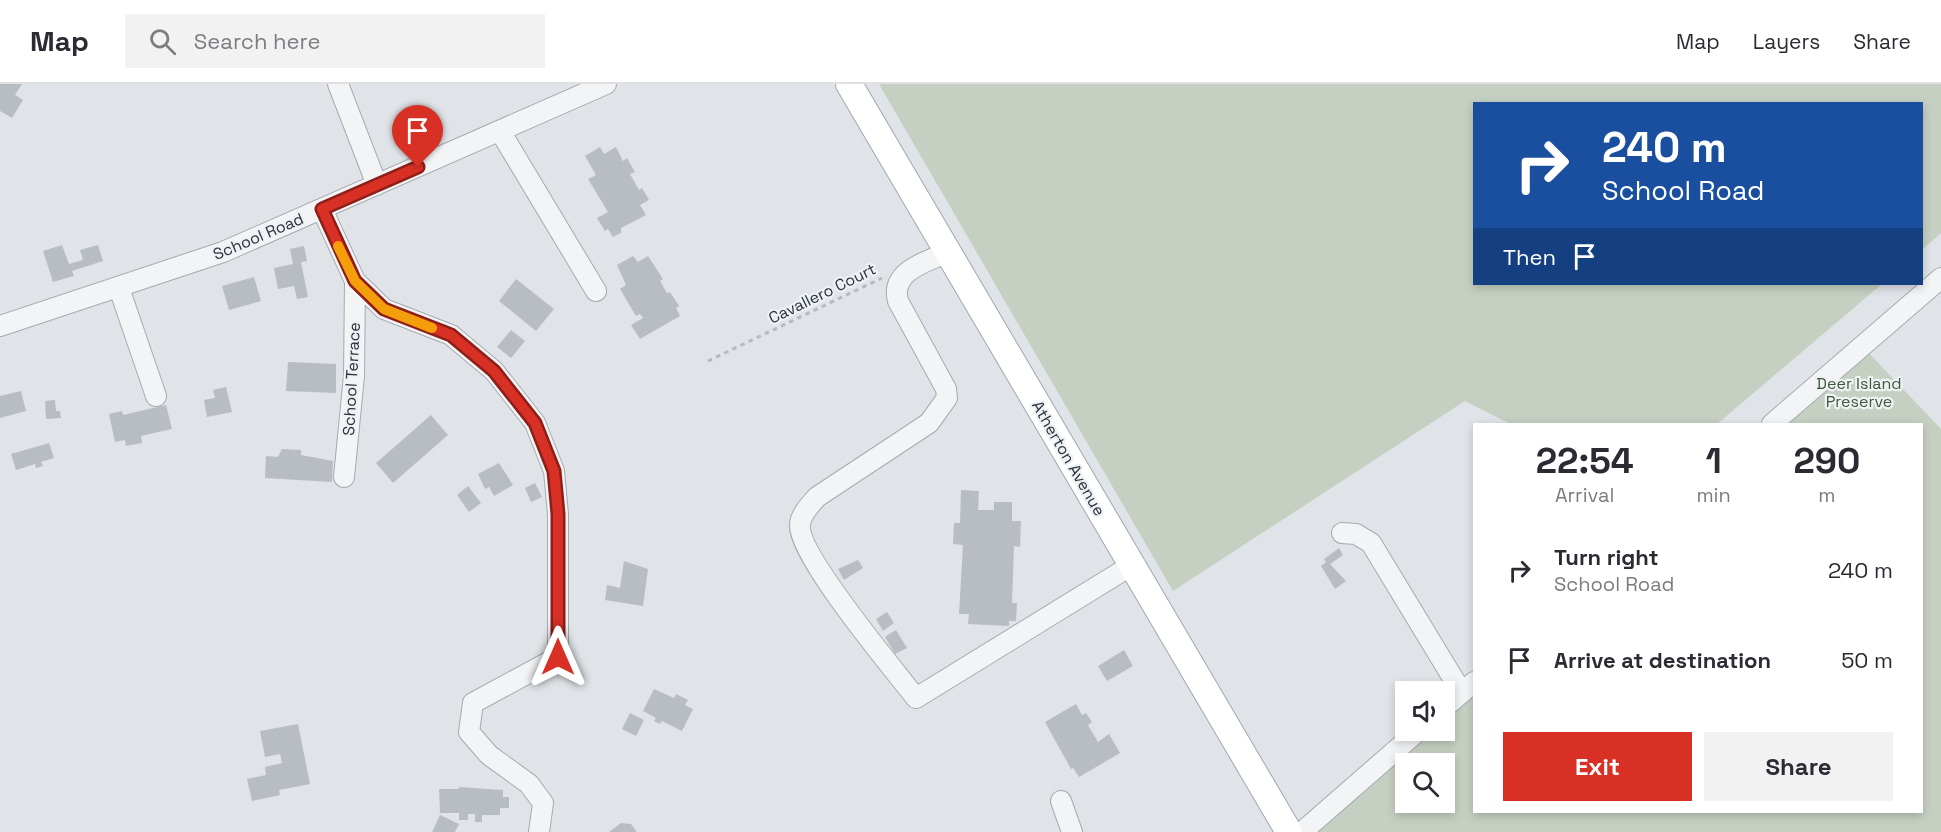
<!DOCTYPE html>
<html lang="en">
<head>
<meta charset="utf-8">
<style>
  :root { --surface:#fff; --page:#f2f2f3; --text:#2b2b33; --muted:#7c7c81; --line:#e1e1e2; --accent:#d93025 }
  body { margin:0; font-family:"Space Grotesk",sans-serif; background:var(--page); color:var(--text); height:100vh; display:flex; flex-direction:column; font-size:22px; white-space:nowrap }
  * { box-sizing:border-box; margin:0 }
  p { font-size:20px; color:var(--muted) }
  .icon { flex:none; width:33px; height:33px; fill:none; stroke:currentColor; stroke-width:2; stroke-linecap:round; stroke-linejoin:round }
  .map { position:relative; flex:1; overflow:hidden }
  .side { position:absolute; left:1473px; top:339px; width:450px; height:390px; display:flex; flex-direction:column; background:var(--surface); border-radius:0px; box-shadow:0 3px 9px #0003 }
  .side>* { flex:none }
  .guide { position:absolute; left:1473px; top:18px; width:450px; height:183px; border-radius:0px; box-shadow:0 3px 9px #0003; background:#1a4fa0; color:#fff; overflow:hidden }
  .fabs { position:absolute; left:1395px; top:597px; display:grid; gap:12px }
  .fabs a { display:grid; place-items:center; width:60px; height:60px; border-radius:0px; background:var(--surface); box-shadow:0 3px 9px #0003; font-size:30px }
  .pin { position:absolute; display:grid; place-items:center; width:51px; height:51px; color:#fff; margin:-62px -26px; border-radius:50% 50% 50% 0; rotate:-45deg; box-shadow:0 0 6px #0007 }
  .pin .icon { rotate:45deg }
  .me { position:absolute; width:66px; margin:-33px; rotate:0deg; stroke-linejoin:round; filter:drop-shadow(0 0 4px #0008) }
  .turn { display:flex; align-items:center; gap:21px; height:126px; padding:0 30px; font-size:27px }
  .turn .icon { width:78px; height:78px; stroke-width:2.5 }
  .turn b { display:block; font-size:42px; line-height:51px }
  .then { display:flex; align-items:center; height:57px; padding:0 30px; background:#0003; gap:12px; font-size:22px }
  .eta { display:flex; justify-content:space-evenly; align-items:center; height:102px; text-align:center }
  .eta b { font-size:36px; font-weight:700; line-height:42px }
  .primary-button { display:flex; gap:12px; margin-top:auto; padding:12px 30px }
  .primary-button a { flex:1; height:69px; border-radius:0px; background:var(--accent); color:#fff; font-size:24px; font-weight:700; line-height:69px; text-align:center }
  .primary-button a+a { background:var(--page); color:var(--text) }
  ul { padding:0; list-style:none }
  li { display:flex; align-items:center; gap:18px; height:90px; padding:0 30px }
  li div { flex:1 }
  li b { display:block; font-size:22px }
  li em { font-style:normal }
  header { display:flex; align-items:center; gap:36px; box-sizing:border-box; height:84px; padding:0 30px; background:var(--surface); border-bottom:2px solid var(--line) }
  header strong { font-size:28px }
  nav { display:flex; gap:33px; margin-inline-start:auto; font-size:21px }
  .search { width:420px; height:54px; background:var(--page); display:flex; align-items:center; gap:15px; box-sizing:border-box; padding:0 21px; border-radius:0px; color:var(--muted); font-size:22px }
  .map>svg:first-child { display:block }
  .green { fill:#c6d0c2; fill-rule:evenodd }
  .building { fill:#b8bdc4 }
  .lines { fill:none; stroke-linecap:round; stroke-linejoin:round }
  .minor-casing { stroke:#a6aab1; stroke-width:22 }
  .major-casing { stroke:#a0a8b2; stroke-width:28 }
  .path { stroke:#b6babe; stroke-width:3; stroke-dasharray:4.5 4.5; stroke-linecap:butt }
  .minor { stroke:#f2f4f6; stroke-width:20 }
  .major { stroke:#fff; stroke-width:26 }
  .route-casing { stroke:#8d1f18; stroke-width:15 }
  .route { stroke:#d93025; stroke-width:10 }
  .slow { stroke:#f59e0b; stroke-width:10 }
  .labels { text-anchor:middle; stroke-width:4.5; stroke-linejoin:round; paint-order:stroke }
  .street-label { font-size:16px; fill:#2a323d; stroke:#eff2f5 }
  .park-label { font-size:16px; fill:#405739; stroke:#eff2f5 }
</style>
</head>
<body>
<header>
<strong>Map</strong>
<div class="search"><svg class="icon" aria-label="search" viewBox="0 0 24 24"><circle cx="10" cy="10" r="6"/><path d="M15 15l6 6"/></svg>Search here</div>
<nav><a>Map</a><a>Layers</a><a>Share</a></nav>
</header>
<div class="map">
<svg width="1941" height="748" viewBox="0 0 1941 748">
  <rect width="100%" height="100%" fill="#e0e3e7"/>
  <path class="green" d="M879 0H1941V149L1922 166V20H1474V200H1882L1717 340H1510L1465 317 1173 507Z
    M1862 262 1941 345V748H1302L1419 647 1444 646 1445 624 1474 598V728H1922V340H1772ZM1406 680H1444V718H1406Z"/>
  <path class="building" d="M0 0H22L15 11 23 16 12 34 0 27Z
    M600 63 604 70 616 63 623 77 627 74 635 88 630 90 639 106 642 104 649 116 640 121 646 131 621 144V149L613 153 608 145 605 147 597 134 608 128 588 95 596 91 585 72Z
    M62 161 69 180 83 176 80 166 98 161 103 177 72 187 74 192 53 198 43 167Z
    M304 162 307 177 301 178 308 213 297 215 294 202 278 205 274 184 293 180 290 165Z
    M633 172 638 178 648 172 663 195 660 197 667 209 670 208 679 222 676 224 680 232 640 255 631 241 643 234 640 230 636 232 620 205 626 201 617 181Z
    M254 193 261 217 229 226 222 202Z
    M516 195 554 225 536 247 499 217Z
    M511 246 525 257 511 274 497 263Z
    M288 278 336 280V309L286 307Z
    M226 303 232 328 207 333 204 316 215 314 213 306Z
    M21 307 26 327 0 334V312Z
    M55 316 56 327H60L61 334 46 335 45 317Z
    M166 321 172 345 141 352 142 359 126 362 125 356 115 358 109 330 122 327 123 331Z
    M431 331 448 351 393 399 376 379Z
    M49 359 54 374 41 378 43 382 36 384 35 380 16 386 11 370Z
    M282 365 301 366V371L333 377 332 398 265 394 266 372 278 373Z
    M499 379 513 401 494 412 489 403 485 405 478 390Z
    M535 399 542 413 531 418 525 404Z
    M468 402 481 419 469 428 457 411Z
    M961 406 979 407 978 426H994V418H1012V437H1021L1020 463 1014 462 1012 519H1017L1016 537H1009V542L968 540 969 530H959L963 461 953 460 954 439H960Z
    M1339 464 1343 471 1330 480 1346 497 1335 505 1321 482 1326 478 1324 475Z
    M858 476 863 484 844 496 838 485Z
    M624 477 648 485 643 522 605 516 607 501 620 504Z
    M887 528 894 539 883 547 876 535Z
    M896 546 907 564 895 570 885 553Z
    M1124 566 1133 582 1107 597 1098 582Z
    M654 605 674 614 676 610 688 616 685 621 693 625 682 647 662 637 660 640 654 637 656 634 643 627Z
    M1076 620 1082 631 1086 629 1092 638 1088 641 1098 658 1109 650 1120 669 1079 693 1073 684 1071 685 1045 638Z
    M630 629 644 636 636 652 622 645Z
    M298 640 310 700 279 706 280 711 252 717 247 695 266 691 265 683 282 679 280 670 265 673 260 647Z
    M459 703 503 706V713H509V724H500V731H482V738H475V730H468V736H459V729H440L439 705H459Z
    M440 731 459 740 455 748H432Z
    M621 739 631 740 637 748H609Z"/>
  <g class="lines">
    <g class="minor-casing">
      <path id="minor" d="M338 0 377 101
        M500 47 596 207
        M322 125 355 197 384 225 451 251 494 287 535 339 554 387 558 430V573L473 619 469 648 489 671 529 700 543 719 539 748
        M948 168C926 178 890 187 898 217L946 305 947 314 929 339 817 413C810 421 801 430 800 440 796 469 895 587 916 614L1132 481
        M119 204 156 312
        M0 242 223 168 606 0
        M1772 340 1941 194
        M344 393 354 292 355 197
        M1342 449 1356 450 1371 459 1462 609
        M1444 624 1474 598
        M1061 717 1072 748
        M1302 748 1419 646"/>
    </g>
    <g class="major-casing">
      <path id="major" d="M849 0 1289 748"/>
    </g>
    <path class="path" d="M708 277 882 194"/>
    <use href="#minor" class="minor"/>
    <use href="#major" class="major"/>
  </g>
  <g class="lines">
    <g class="route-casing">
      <path id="route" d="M418 83 322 125 355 197 384 225 451 251 494 287 535 339 554 387 558 430V573"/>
    </g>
    <use href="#route" class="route"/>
    <path class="slow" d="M338 162 355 197 384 225 432 244"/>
  </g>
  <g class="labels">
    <g class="street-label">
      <text transform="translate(258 152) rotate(-23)" y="6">School Road</text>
      <text transform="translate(822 209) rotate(-26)" y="6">Cavallero Court</text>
      <text transform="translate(351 295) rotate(-87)" y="6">School Terrace</text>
      <text transform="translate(1069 374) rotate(60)" y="6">Atherton Avenue</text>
    </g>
    <g class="park-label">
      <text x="1859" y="305">Deer Island<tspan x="1859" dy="18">Preserve</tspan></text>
    </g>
  </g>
</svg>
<div class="fabs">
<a><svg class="icon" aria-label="sound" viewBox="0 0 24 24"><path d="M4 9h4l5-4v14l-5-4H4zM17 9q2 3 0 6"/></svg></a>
<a><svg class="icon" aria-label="search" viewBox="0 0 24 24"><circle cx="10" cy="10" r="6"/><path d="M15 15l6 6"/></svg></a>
</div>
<div class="pin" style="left:418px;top:83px;background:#d93025"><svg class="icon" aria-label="arrive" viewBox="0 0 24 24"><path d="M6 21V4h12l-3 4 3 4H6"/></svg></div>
<svg class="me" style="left:558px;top:573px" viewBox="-20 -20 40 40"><path d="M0-17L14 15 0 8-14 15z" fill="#d93025" stroke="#fff" stroke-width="4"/></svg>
<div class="guide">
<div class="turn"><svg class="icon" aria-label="right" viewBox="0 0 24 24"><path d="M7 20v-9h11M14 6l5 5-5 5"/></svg><div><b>240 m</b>School Road</div></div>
<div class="then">Then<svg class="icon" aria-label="arrive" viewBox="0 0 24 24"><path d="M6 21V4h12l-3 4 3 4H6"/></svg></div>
</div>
<section class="side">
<div class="eta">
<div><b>22:54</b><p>Arrival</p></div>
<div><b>1</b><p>min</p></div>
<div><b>290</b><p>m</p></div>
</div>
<ul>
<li><svg class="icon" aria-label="right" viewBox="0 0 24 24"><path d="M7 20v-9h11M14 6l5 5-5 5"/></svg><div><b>Turn right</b><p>School Road</p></div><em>240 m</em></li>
<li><svg class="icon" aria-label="arrive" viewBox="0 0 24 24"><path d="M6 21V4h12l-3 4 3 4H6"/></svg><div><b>Arrive at destination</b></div><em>50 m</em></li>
</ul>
<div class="primary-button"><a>Exit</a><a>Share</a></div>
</section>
</div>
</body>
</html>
